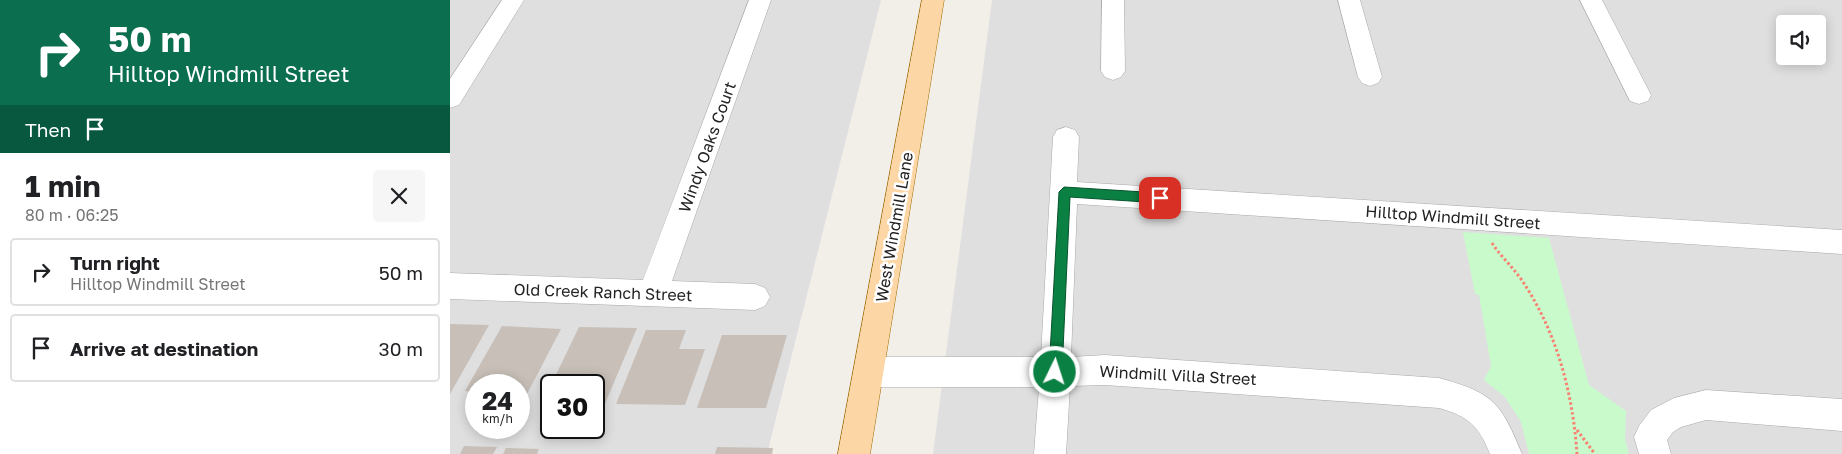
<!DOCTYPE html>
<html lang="en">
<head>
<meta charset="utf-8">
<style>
  :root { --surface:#fff; --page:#f6f6f6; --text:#202124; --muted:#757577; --line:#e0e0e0 }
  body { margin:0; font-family:"Golos Text",sans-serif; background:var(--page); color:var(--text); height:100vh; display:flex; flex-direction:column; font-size:19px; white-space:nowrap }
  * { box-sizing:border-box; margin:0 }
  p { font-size:16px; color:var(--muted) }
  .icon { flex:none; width:28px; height:28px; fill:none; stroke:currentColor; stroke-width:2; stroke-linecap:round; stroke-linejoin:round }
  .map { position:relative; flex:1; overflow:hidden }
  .drawer { display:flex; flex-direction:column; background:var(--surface); width:450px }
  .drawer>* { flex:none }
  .hud { background:#0b6e4f; color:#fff; overflow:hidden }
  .controls { position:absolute; left:1326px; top:15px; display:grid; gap:10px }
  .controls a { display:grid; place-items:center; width:50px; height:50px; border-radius:5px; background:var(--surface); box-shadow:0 2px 12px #0003; font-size:25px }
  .speed { position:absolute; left:15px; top:374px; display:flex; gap:10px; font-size:25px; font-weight:700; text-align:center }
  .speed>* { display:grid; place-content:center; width:65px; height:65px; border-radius:50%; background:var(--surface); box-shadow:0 2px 12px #0003; line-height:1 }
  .speed small { font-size:12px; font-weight:400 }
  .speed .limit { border:2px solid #111; border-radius:8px; background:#fff; color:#111 }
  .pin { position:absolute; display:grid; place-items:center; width:42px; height:42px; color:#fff; margin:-21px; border-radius:10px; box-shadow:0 2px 8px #0006 }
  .me { position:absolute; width:55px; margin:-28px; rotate:4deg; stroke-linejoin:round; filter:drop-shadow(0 0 4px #0008) }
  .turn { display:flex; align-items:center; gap:18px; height:105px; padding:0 25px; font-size:22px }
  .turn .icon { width:65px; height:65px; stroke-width:2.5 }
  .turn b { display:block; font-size:35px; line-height:42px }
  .then { display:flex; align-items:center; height:48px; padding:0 25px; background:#0003; gap:10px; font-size:19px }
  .round { display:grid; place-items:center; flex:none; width:52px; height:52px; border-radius:5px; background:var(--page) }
  .head { display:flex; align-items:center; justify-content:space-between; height:85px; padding:0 25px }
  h1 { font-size:30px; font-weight:700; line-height:38px }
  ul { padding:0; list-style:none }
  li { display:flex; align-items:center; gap:15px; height:68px; margin:0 10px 8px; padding:0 15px; border:2px solid var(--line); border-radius:5px }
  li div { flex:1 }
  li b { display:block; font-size:19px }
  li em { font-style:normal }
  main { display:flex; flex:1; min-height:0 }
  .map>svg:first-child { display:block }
  .residential { fill:#e0dfdf; fill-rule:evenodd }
  .park { fill:#c8facc }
  .building { fill:#c7bfb8 }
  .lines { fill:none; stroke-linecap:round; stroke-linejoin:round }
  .minor-casing { stroke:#a9a9a9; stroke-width:1 }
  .major-casing { stroke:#a06b00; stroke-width:1 }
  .path { stroke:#fa8072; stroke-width:3; stroke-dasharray:2.5 2.5; stroke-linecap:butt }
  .minor { fill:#fff; fill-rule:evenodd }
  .major { fill:#fcd6a4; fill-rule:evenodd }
  .route { fill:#0b8043; stroke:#07532c }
  .labels { text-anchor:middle; stroke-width:5; stroke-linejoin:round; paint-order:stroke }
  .street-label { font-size:16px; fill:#222; stroke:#fff }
</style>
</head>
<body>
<main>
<section class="drawer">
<div class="hud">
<div class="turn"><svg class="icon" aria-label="right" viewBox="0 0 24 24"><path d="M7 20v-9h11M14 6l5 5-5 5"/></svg><div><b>50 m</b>Hilltop Windmill Street</div></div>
<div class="then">Then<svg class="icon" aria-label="arrive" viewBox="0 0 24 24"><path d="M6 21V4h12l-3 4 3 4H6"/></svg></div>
</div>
<div class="head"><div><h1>1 min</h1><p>80 m · 06:25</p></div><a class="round"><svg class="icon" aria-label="close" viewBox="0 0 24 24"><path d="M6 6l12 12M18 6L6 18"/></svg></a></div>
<ul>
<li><svg class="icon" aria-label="right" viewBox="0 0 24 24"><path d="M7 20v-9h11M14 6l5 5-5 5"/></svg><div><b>Turn right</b><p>Hilltop Windmill Street</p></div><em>50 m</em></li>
<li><svg class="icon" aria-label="arrive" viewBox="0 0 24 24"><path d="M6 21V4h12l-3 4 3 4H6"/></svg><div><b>Arrive at destination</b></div><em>30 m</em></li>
</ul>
</section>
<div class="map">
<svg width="1392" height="454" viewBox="0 0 1392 454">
  <rect width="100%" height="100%" fill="#f2efe9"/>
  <path class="residential" d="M0 0H431L317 454H0ZM26 385H69V428H26ZM101 385H144V428H101Z
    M542 0H1392V454H483ZM1335 24H1368V56H1335Z"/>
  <path class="park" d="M1013 232 1099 238 1139 385 1176 411 1175 439 1179 454H1079L1071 422 1055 397 1034 380 1041 366 1029 295 1025 294Z"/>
  <path class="building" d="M0 324 39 325 0 394Z
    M52 326 111 329 77 394H69V385H26V392L15 391Z
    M129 327 187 328 154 406H144V385H101Z
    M196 330H236L229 349H255L235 405 166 404Z
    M272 335H337L316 408H247Z
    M101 385V405L92 404Z
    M14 446 47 447 43 454H10Z
    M267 447 323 448 322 454H265Z
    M56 448 89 449 87 454H53Z"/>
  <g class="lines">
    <g class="minor-casing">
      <path id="minor" d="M52 0H74L9 105 0 108V79Z
        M299 0H321L222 281 305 284 315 288 320 297 315 306 305 310 0 299V273L193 280Z
        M652 0H674L675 71 671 77 663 80 655 77 651 71Z
        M888 0H910L932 77 928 83 920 86 912 83 908 77Z
        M1130 0H1152L1201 95 1198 101 1189 104 1180 101Z
        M616 127 625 130 629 137 627 182 1392 230V254L627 204 621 357 655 355 989 378C1044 393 1051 403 1072 454H1040C1029 426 1018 416 989 408L655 385 620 386 616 454H584L589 387H419L408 382 404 372 408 362 419 357H591L603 137 607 130Z
        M1256 390 1392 399V431L1256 420 1231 427 1223 432 1217 440 1221 454H1189L1184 437 1189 426 1201 410 1224 398Z"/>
    </g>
    <g class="major-casing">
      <path id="major" d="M472 0H494L420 454H388Z"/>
    </g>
    <path class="path" d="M1042 243C1051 257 1064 268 1073 282 1107 333 1123 394 1127 454
      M1127 430 1145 454"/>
    <use href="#minor" class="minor"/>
    <use href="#major" class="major"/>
  </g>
  <path class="route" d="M614 187 710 193 715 198 710 203 620 197 612 372 610 376 605 378 601 376 599 372 609 192Z"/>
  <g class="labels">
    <g class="street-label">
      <text transform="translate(257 147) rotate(-70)" y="6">Windy Oaks Court</text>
      <text transform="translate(1003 217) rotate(4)" y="6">Hilltop Windmill Street</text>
      <text transform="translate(444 227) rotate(-80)" y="6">West Windmill Lane</text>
      <text transform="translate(153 292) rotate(2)" y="6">Old Creek Ranch Street</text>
      <text transform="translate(728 375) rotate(3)" y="6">Windmill Villa Street</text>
    </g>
  </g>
</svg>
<div class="controls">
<a><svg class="icon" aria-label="sound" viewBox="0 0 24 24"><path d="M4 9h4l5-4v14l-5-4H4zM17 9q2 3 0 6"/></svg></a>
</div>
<div class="speed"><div>24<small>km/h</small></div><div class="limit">30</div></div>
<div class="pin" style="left:710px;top:198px;background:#d93025"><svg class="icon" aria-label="arrive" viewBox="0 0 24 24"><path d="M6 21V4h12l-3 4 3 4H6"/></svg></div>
<svg class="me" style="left:605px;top:372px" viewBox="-20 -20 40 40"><circle r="17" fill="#0b8043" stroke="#fff" stroke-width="3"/><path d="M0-11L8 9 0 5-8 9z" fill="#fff"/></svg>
</div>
</main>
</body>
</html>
